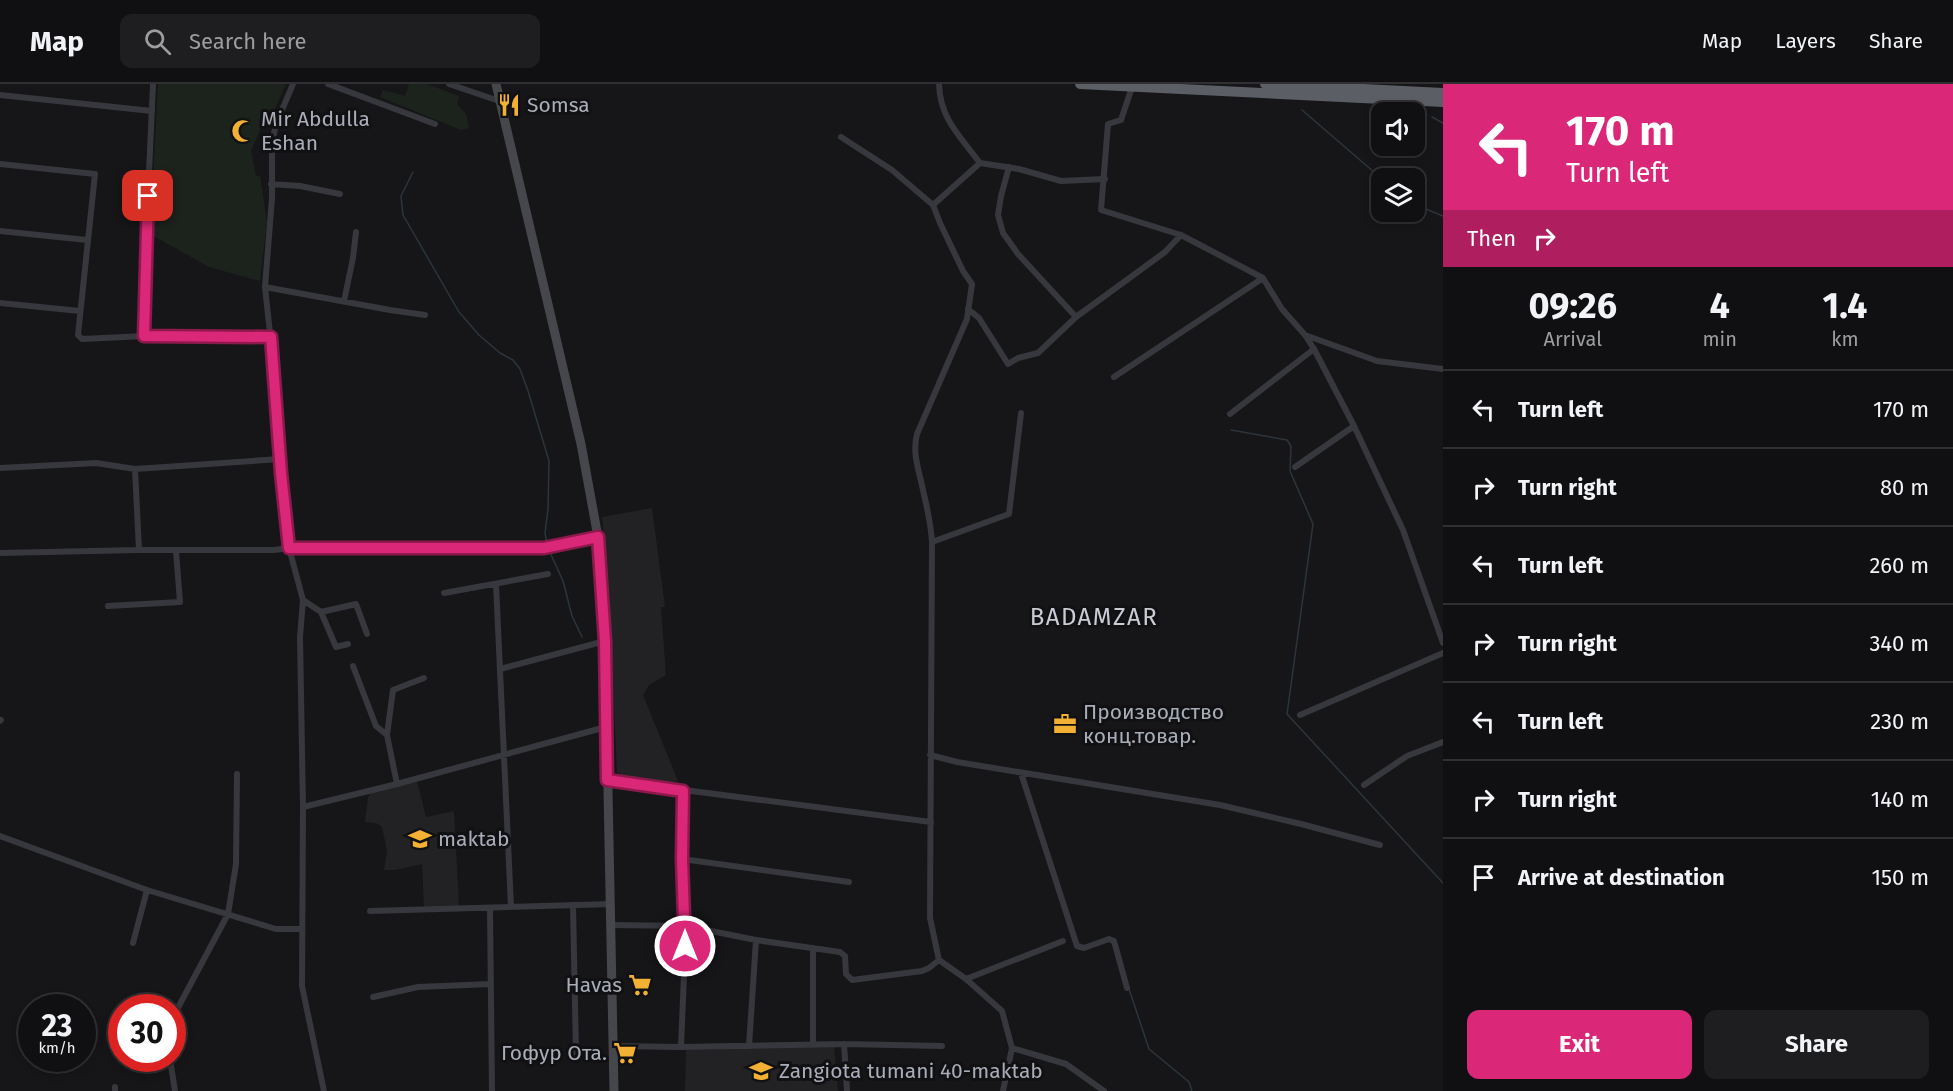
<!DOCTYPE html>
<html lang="en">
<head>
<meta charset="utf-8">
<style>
  :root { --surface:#101012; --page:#1e1e20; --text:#f1f3f6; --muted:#9c9d9f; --line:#303032; --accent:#db2777 }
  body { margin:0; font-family:"Fira Sans",sans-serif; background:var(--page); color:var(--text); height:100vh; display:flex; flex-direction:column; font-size:22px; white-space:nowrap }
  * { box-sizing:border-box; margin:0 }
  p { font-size:20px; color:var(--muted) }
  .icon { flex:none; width:33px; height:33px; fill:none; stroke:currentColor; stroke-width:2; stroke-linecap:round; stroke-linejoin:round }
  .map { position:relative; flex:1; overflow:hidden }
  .drawer { display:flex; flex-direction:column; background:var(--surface); width:510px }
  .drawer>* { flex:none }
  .top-card { background:#db2777; color:#fff; overflow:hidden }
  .tools { position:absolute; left:1371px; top:18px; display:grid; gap:12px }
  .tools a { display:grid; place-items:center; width:54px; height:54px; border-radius:12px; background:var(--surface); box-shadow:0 3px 9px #0003,0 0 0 2px var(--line); font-size:30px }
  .speed { position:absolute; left:18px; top:910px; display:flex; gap:12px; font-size:30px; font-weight:700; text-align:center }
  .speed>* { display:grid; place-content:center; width:78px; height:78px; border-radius:50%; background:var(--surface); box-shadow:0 3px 9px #0003,0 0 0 2px var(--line); line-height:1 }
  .speed small { font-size:15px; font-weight:400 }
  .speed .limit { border:9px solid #d22; background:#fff; color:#111 }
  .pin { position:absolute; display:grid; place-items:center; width:51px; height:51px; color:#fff; margin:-26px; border-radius:12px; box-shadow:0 3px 9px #0006 }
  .me { position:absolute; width:66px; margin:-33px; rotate:0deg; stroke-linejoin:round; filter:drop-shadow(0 0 4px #0008) }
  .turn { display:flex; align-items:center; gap:21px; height:126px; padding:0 24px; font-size:27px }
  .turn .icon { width:78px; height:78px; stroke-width:2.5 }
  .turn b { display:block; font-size:42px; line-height:51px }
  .then { display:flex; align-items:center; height:57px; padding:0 24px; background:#0003; gap:12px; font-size:22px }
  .eta { display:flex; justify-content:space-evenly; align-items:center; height:102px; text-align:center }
  .eta b { font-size:36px; font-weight:700; line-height:42px }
  .action { display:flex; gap:12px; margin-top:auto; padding:12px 24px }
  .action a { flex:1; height:69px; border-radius:12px; background:var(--accent); color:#fff; font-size:24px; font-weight:700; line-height:69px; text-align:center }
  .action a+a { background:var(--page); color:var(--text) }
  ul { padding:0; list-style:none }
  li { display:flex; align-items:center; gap:18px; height:78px; padding:0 24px; border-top:2px solid var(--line) }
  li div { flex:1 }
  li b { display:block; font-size:22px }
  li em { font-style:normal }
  header { display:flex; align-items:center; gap:36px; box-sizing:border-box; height:84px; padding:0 30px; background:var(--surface); border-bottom:2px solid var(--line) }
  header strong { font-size:28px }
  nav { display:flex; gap:33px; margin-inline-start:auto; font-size:21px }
  .search { width:420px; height:54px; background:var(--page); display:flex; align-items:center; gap:15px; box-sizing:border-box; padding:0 21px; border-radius:12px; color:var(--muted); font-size:22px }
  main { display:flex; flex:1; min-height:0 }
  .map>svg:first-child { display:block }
  .built { fill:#222225 }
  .green { fill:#1c231d }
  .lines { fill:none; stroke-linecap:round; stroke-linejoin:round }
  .stream { stroke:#2c353c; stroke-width:1.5 }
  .minor { stroke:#37383d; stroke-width:6 }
  .secondary { stroke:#45474d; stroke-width:9 }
  .trunk { stroke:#5b5e65; stroke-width:10 }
  .route-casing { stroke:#8e194d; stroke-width:15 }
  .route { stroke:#db2777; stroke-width:10 }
  .labels { text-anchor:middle; stroke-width:6; stroke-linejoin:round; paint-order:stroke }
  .poi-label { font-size:21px; fill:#a8adb8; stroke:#111113; text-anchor:start }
  .quarter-label { font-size:24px; letter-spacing:1.5px; fill:#c9ccd4; stroke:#111113 }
</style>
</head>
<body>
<header>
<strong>Map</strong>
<div class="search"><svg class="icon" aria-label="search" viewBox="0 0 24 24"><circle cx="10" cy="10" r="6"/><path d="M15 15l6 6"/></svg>Search here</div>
<nav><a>Map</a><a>Layers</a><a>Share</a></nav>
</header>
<main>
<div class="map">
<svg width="1443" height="1007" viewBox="0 0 1443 1007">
  <rect width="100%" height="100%" fill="#161618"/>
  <path class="built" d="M652 424 665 523H661L666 591 649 601 643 611 678 697 669 699 627 694 617 688 607 477 602 433Z
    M417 698 426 733 454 727 459 822 424 823 422 780 395 786H384L387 767 382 743 376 739 365 738 368 713 372 708Z
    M834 962 838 1007H685L686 966Z"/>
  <path class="green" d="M158 0H286L268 40 262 41 251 67 256 92H260L267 138 260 197 209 183 150 150Z
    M409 0H427L459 12 457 20 466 30 469 44 461 46 380 13 383 6 405 12Z"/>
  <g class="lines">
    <path class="stream" d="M1302 26 1382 95
      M1432 33 1443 39
      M413 88 401 112 403 131 459 228 479 251 500 269 513 276 520 285 528 307 549 377 548 425 545 449 547 460
      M1414 120 1443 132
      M1231 346 1287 356 1291 362 1290 387 1313 440 1287 630 1443 799
      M548 464 563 497 572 532 582 553
      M1129 905 1149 965 1189 998 1192 1007"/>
    <path class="minor" d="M293 0 276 40 272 59V114L265 203 275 296 281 389 289 464 303 516 300 553 303 723 302 902 324 1007
      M328 0 435 40
      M449 0 499 17
      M1132 3 1121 36 1108 40 1101 126 1181 151 1263 194 1282 225 1305 251 1314 265 1354 342 1403 446 1443 559
      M0 11 152 27
      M841 53 892 86 933 121 940 139 963 187 972 200 967 235 917 350C912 370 919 386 923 406 927 423 931 440 932 458L930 834 939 876 966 895 1002 927 1012 964 1003 1007
      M980 79 1019 85 1061 97 1105 95
      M0 80 95 90 78 251 82 255 145 252 271 253
      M1009 83 1001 112 998 131 1003 149 1018 170 1076 233
      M271 100 300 102 340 110
      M933 121 980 79C960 52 940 35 939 0
      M0 147 87 156
      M265 203 390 226 425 231
      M344 217 353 174 356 148
      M0 219 80 227
      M968 225 979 234 1008 280 1018 274 1038 269 1076 233 1165 168 1181 151
      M1305 251 1377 277 1443 285
      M145 252 146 155 153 0
      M1114 293 1263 194
      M1230 330 1314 265
      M1295 383 1354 342
      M0 384 96 379 135 385 280 375
      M135 385 139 466
      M932 458 1009 430 1021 329
      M0 469 139 466H274L289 464H544L598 453
      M496 500 511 823
      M444 509 548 490
      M303 516 321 528 336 563 348 560
      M108 522 180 518 176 467
      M321 528 356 520 367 550
      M353 582 376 642 387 651
      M500 585 605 557
      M1300 631 1443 569
      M0 637 1 636
      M930 671 957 678 1220 721 1301 740 1380 761
      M1021 689 1077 862 1084 864 1109 855 1114 857 1127 904
      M607 696 931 738
      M397 700 387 651 393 606 424 594
      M1364 701 1407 672 1443 658
      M303 723 397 700 606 643
      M0 752 147 806 276 845H302
      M682 775 849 798
      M573 821 576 969
      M490 825 492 1007
      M370 827 611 820
      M611 841 686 842 756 856 840 868 845 872 846 890 852 896 922 887 929 884 939 876
      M133 859 147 806
      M966 895 1063 857
      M373 913 418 903 491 900
      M172 935 228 830 236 780 237 690
      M844 960 847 1007
      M813 961V864
      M614 962 681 963 844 960 942 962
      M749 962 756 856
      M681 963 686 842 682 775 683 707
      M1012 964 1066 980 1104 1007
      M170 975 175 1007
      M115 1007V1003"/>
    <path class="secondary" d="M496 0 581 360 598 453 605 557 614 1007"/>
    <path class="trunk" d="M1080 0 1443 18
      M1265 0 1443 9"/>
  </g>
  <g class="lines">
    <g class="route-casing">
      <path id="route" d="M148 112 144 252 271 253 281 389 289 464H544L598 453 605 557 607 696 683 707 682 775 685 862"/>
    </g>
    <use href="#route" class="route"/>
  </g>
  <defs>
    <g id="restaurant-bare" transform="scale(1.8)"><path d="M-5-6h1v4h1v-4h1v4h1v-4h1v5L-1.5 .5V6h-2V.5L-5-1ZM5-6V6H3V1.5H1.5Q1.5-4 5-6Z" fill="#f2b134" stroke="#111113" stroke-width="2.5" paint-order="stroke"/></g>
    <g id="mosque-bare" transform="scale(1.8)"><path d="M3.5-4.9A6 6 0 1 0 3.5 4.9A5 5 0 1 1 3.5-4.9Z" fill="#f2b134" stroke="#111113" stroke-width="2.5" paint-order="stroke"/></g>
    <g id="office-bare" transform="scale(1.8)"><path d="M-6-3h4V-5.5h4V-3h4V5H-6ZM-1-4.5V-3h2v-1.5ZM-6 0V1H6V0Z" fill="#f2b134" stroke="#111113" stroke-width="2.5" paint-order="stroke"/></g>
    <g id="school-bare" transform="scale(1.8)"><path d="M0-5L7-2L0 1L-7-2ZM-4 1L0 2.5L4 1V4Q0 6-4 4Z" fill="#f2b134" stroke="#111113" stroke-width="2.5" paint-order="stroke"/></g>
    <g id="supermarket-bare" transform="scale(1.8)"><path d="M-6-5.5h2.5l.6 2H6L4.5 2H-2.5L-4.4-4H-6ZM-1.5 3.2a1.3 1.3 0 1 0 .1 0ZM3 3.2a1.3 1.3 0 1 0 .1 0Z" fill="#f2b134" stroke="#111113" stroke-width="2.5" paint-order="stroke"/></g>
  </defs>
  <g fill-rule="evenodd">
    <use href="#restaurant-bare" x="509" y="21"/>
    <use href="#mosque-bare" x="243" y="47"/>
    <use href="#office-bare" x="1065" y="640"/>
    <use href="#school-bare" x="420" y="755"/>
    <use href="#supermarket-bare" x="640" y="901"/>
    <use href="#supermarket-bare" x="625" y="969"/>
    <use href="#school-bare" x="761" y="987"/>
  </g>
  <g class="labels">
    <g class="poi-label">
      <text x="527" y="28">Somsa</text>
      <text x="261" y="42">Mir Abdulla<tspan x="261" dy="24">Eshan</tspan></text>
      <text x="1083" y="635">Производство<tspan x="1083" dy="24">конц.товар.</tspan></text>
      <text x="438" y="762">maktab</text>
      <text x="622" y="908" text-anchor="end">Havas</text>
      <text x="607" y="976" text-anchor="end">Гофур Ота.</text>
      <text x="779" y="994">Zangiota tumani 40-maktab</text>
    </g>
    <g class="quarter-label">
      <text x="1094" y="541">BADAMZAR</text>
    </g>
  </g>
</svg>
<div class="tools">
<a><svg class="icon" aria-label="sound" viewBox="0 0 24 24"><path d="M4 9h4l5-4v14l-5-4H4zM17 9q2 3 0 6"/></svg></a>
<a><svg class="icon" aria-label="layers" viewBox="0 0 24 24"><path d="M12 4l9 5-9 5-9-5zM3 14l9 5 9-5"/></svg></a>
</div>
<div class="speed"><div>23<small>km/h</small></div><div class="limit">30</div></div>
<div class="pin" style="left:148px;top:112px;background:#d93025"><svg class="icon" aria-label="arrive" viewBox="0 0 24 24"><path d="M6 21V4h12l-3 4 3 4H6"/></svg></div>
<svg class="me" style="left:685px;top:862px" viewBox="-20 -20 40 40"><circle r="17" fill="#db2777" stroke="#fff" stroke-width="3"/><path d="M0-11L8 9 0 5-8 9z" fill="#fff"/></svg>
</div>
<section class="drawer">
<div class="top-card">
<div class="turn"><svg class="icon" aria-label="left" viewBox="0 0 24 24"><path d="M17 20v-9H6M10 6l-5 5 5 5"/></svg><div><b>170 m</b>Turn left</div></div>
<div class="then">Then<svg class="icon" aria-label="right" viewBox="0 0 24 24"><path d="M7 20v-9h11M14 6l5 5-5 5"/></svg></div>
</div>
<div class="eta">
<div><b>09:26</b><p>Arrival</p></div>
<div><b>4</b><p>min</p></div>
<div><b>1.4</b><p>km</p></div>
</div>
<ul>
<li><svg class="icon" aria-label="left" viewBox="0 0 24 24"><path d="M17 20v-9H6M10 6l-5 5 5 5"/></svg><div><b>Turn left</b></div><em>170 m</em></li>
<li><svg class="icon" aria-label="right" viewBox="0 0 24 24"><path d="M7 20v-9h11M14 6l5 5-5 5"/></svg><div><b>Turn right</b></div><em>80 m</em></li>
<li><svg class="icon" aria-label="left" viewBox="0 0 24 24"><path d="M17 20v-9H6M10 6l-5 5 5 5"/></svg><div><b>Turn left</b></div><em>260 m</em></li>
<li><svg class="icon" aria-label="right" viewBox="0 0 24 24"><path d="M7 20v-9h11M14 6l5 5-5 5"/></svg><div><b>Turn right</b></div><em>340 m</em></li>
<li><svg class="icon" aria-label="left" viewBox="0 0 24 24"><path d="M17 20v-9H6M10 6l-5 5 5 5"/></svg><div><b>Turn left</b></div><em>230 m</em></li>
<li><svg class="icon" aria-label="right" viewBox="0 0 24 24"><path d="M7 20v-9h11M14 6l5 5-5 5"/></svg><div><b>Turn right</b></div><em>140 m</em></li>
<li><svg class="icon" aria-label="arrive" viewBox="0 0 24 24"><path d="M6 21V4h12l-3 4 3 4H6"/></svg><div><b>Arrive at destination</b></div><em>150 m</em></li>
</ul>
<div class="action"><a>Exit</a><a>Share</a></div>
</section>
</main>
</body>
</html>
